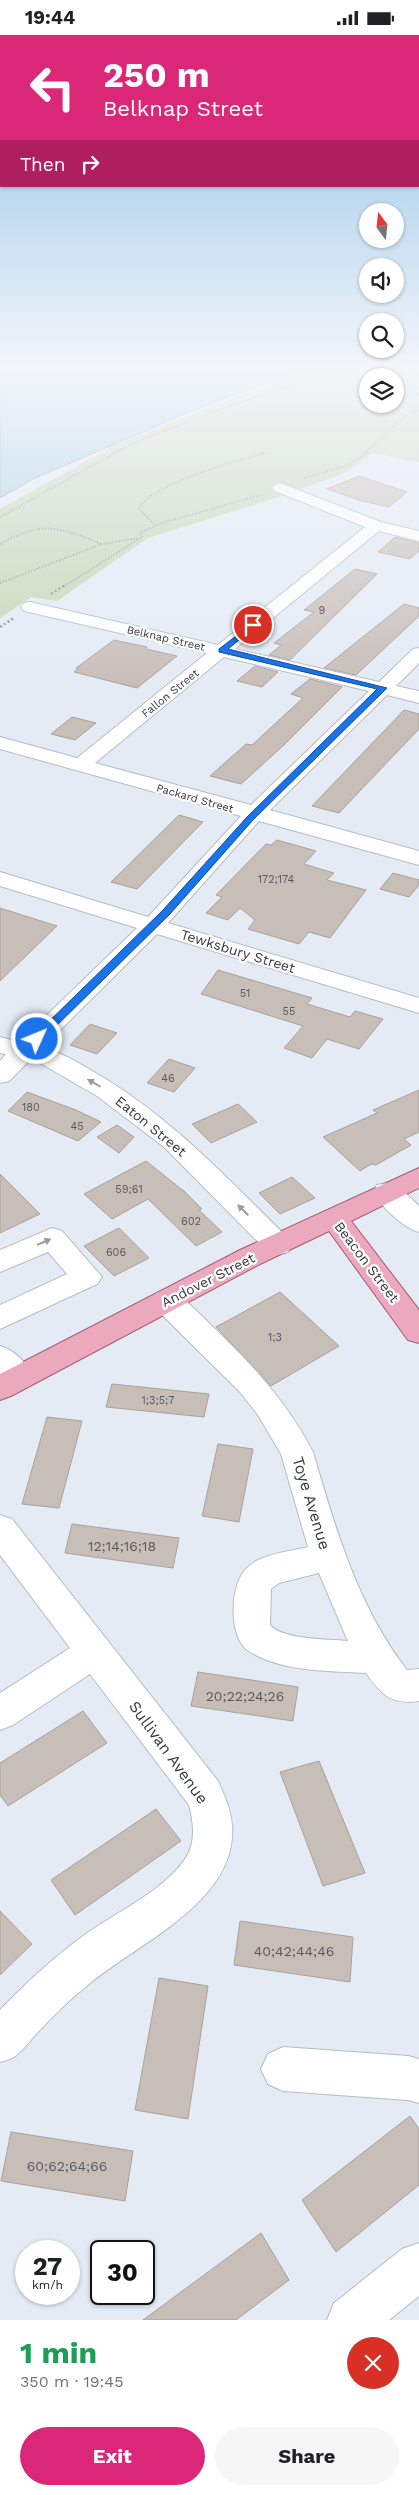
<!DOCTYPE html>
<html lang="en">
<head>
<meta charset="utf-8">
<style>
  :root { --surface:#fff; --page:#f6f6f6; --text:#202124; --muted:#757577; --accent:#db2777 }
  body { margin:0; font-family:"Work Sans",sans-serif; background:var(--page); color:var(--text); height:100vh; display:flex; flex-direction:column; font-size:19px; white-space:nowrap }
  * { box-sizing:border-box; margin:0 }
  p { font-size:16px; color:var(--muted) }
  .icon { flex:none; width:28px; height:28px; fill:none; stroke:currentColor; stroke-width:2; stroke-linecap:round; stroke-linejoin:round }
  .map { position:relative; height:2285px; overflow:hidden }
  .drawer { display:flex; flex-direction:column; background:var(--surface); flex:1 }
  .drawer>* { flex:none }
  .guide { position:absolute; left:0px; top:0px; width:420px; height:152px; box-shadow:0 1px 4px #0004; background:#db2777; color:#fff; overflow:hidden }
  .needle { width:32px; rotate:345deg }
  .controls { position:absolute; left:359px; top:168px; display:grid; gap:10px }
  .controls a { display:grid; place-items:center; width:45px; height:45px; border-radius:50%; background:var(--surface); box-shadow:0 1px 4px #0004; font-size:25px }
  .speed { position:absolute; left:15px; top:2205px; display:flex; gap:10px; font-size:25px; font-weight:700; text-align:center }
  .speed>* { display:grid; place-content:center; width:65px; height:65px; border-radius:50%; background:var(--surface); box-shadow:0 1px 4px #0004; line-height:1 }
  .speed small { font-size:12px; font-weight:400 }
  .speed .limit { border:2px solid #111; border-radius:8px; background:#fff; color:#111 }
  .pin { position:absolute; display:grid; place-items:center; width:42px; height:42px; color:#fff; margin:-21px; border:2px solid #fff; border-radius:50%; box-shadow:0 1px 5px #0007 }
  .me { position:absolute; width:55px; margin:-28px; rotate:46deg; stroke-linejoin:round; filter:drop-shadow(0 0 4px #0008) }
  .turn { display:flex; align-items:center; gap:18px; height:105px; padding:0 20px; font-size:22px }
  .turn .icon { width:65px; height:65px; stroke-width:2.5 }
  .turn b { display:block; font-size:35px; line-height:42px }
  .then { display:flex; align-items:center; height:48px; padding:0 20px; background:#0003; gap:10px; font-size:19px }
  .round { display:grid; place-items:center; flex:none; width:52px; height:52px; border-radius:26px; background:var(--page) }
  .head { display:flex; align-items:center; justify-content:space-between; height:85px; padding:0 20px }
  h1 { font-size:30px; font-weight:700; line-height:38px; color:#1e9e55 }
  .cta { display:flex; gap:10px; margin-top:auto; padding:10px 20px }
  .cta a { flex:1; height:58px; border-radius:30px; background:var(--accent); color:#fff; font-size:20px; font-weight:700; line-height:58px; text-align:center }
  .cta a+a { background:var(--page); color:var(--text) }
  .status { display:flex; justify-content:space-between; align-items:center; height:35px; padding:0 25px; background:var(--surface); direction:ltr }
  .status svg { height:14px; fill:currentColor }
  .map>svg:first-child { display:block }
  .green { fill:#c8d5b6; fill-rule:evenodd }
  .water { fill:#a8cde3; stroke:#86a1b1 }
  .building { fill:#c8beb8; stroke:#aba19b }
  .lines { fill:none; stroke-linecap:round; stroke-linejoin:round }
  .minor-casing { stroke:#b5bcc5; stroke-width:2 }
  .major-casing { stroke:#a45b72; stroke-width:2 }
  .path-far1 { stroke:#898e95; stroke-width:2; stroke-dasharray:1 2; stroke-linecap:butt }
  .path { stroke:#898e95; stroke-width:2.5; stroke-dasharray:2 2.5; stroke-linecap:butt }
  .minor { fill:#fff; fill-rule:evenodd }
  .major { fill:#eca8bc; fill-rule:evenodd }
  .oneway { fill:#9a9c9e }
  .route { fill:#1a73e8; stroke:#114b97 }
  .labels { text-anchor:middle; stroke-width:4.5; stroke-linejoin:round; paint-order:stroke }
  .number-label { font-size:11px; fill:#5a5a5c }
  .far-street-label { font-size:11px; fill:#36393d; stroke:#fff }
  .street-label { font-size:14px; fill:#36393d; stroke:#fff }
  .near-number-label { font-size:14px; fill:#5a5a5c }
  .near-street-label { font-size:16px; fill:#36393d; stroke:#fff }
</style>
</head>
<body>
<div class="status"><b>19:44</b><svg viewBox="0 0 49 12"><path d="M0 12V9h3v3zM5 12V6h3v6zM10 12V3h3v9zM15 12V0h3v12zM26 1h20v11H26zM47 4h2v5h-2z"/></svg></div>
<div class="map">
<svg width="419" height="2285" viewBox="0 0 419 2285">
  <rect width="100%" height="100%" fill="#e4ebf5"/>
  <path class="green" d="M306 334H419V427L373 418 345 438 282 461 148 503 57 566 31 562 0 583V474L115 410ZM368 341H395V369H368Z"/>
  <path class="water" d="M0 334H303L192 376 33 444 0 463Z"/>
  <path class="building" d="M359 441 407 457 389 472 362 466 327 454Z
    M395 502 419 508V516L410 524 378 517Z
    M355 534 377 539 290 625 269 620 281 610 274 608 314 577 304 575Z
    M404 569 419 573V581L356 640 324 633Z
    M114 605 147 612 146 614 177 621 137 653 74 637 79 633H76Z
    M255 631 278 637 262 652 237 646Z
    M310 644 342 652 284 710 241 749 210 741 246 709 252 710 303 663 291 659Z
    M404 675 419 679V694L376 739 339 778 312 771Z
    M72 682 96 688 75 705 51 699Z
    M179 780 203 787 137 854 111 847Z
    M277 805 316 816 304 829 334 838 327 845 366 855 330 903 309 897 299 909 248 894 255 885 240 873 228 885 206 878 222 862 216 860 266 809 271 810Z
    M393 838 419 845V850L409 862 380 854Z
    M0 873 57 891 0 946Z
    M218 935 312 963 307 969 350 982 355 976 383 984 359 1014 327 1004 312 1023 284 1013 303 991 201 959Z
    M90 989 117 998 97 1019 70 1010Z
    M169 1024 195 1033 174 1057 147 1048Z
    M419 1055V1097L404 1104 411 1110 376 1130 371 1129 360 1136 323 1102 377 1078 373 1075Z
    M27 1057 76 1075 101 1087 78 1106 8 1076Z
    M238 1069 257 1087 211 1108 192 1089Z
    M117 1090 134 1102 119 1118 97 1102Z
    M146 1126 185 1157 202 1174 199 1175 222 1197 196 1211 148 1164 112 1184 84 1159Z
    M0 1139 40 1179 0 1198Z
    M292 1142 315 1163 280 1179 259 1158Z
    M119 1193 149 1223 114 1241 84 1211Z
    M280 1257 339 1311 271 1351 216 1292Z
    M112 1349 209 1359 204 1382 106 1372Z
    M47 1382 82 1386 59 1473 22 1469Z
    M218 1409 253 1414 239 1487 202 1481Z
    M72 1489 179 1503 173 1533 65 1518Z
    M198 1637 298 1652 293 1686 191 1671Z
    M83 1676 107 1708 8 1771 0 1760V1728Z
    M319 1726 365 1838 323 1851 280 1737Z
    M156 1774 181 1806 75 1880 51 1845Z
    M0 1876 32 1909 0 1940Z
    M240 1886 353 1902 350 1947 234 1930Z
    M159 1943 208 1951 188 2084 135 2075Z
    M410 2081 419 2094V2150L336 2217 302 2165Z
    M11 2097 133 2116 125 2166 1 2146Z
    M261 2198 289 2245 236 2285H143Z"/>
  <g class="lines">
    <g class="minor-casing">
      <path id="minor" d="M280 448 381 487 419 496V506L379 496 235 614 379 647 413 614 419 613V628L396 651 419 656V668L387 660 270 775 419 816V830L259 786 168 888 419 963V978L157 899 42 1013C61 1017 77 1027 94 1037 169 1080 227 1143 288 1203L292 1210 288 1217 278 1220 268 1217 164 1112 97 1061 40 1028 30 1025 9 1046 0 1048V1026L6 1019 0 1018V1002L19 1007 137 893 0 851V837L148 882 241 781 0 714V702L77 723 207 618 24 576 21 572 24 568 30 567 218 610 365 492 275 456 272 453 275 450ZM224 622 369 656 251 770 95 728Z
        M387 1148 397 1150 419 1171V1197C402 1192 382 1172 373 1157L377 1150Z
        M52 1193 62 1196 102 1242 97 1249 0 1294V1270L67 1239 48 1217 0 1237V1215Z
        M167 1255 178 1258C231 1310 278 1350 313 1417 335 1493 358 1572 407 1635L419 1634V1666C391 1670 382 1660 366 1638 329 1636 283 1637 250 1617 229 1604 230 1558 242 1539 245 1534 251 1529 256 1526 271 1518 292 1516 308 1512L281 1419 258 1380 240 1357 156 1274 152 1266 156 1258ZM319 1538 344 1597 348 1606C328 1604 283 1605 270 1590L271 1554 279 1548Z
        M0 1311C15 1315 27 1329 35 1343L30 1351C16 1356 10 1353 0 1342Z
        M0 1480 12 1484 218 1746C224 1760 231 1774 232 1790 238 1867 137 1908 88 1950 70 1964 54 1980 38 1997 31 2004 23 2016 14 2022 10 2024 5 2026 0 2027V1975C26 1948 53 1923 83 1901 114 1878 169 1854 188 1819 196 1804 193 1785 189 1770L90 1639 13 1690 0 1695V1658L70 1613 0 1520Z
        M283 2012 408 2021 419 2024V2068L408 2065 283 2056 268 2049 261 2034 268 2019Z
        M419 2208V2261L389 2285H327L334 2268 402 2214Z"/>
    </g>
    <g class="major-casing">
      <path id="major" d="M419 1133V1153L351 1186 419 1275V1308L408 1305 329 1196 260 1229 11 1361 0 1365V1339L240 1215Z"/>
    </g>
    <path class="path-far1" d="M366 334 384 341
      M395 346 419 360
      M405 350 419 353
      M412 377 419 376
      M304 443 348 430 362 421 396 388 419 372
      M0 482 131 409 231 370 345 334
      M156 491 139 474C149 449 241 425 268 417
      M0 509C44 485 58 492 102 509
      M0 548 102 509 139 503
      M63 552 142 502 141 497 162 488 264 459"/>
    <path class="path" d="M51 559 65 550
      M0 592 14 583"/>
    <use href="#minor" class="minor"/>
    <use href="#major" class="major"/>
  </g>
  <defs><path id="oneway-solid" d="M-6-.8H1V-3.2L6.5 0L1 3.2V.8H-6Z" transform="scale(1.25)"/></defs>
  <g class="oneway">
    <use href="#oneway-solid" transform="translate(94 1048) rotate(-150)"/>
    <use href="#oneway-solid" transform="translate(243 1175) rotate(-135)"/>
    <use href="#oneway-solid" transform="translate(44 1207) rotate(-23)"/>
  </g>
  <linearGradient id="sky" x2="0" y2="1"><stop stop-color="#8ebee6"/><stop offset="0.51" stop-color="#f3f6fa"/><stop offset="1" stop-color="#f3f6fa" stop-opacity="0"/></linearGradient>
  <rect width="419" height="654" fill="url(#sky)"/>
  <path class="route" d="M253 588 255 589V592L228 614 387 653 253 785 170 879 41 1006H34V1001L163 875 247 782 377 654 219 617V614Z"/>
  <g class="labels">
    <g class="number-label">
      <text x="322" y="579">9</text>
      <text x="276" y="848">172;174</text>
      <text x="245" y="962">51</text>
      <text x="289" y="980">55</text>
      <text x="168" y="1047">46</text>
      <text x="31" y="1076">180</text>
      <text x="77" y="1095">45</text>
      <text x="129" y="1158">59;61</text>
      <text x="191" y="1190">602</text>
      <text x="116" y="1221">606</text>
      <text x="275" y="1306">1;3</text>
      <text x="158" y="1369">1;3;5;7</text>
    </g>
    <g class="far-street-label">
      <text transform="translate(166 603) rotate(13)" y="4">Belknap Street</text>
      <text transform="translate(170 658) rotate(-39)" y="4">Fallon Street</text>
      <text transform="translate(195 763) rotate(16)" y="4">Packard Street</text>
    </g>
    <g class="street-label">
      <text transform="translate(238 916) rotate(17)" y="5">Tewksbury Street</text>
      <text transform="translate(151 1091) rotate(39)" y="5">Eaton Street</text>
      <text transform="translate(367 1227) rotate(53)" y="5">Beacon Street</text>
      <text transform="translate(208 1245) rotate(-27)" y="5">Andover Street</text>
    </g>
    <g class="near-number-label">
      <text x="122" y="1516">12;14;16;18</text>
      <text x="245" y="1666">20;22;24;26</text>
      <text x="294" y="1921">40;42;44;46</text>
      <text x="67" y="2136">60;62;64;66</text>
    </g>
    <g class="near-street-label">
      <text transform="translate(312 1468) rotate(73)" y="6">Toye Avenue</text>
      <text transform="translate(169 1717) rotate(54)" y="6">Sullivan Avenue</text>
    </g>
  </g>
</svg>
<div class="controls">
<a><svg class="needle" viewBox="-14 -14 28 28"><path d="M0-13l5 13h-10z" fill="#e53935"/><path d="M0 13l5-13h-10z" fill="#757577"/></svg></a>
<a><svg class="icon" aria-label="sound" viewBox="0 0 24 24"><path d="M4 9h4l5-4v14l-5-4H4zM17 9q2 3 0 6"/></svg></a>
<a><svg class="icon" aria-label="search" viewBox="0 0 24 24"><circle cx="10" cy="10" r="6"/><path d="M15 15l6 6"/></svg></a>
<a><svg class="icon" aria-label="layers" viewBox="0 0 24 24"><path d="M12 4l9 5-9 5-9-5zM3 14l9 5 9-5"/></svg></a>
</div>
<div class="speed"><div>27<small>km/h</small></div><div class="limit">30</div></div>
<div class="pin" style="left:253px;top:590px;background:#d93025"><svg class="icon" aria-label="arrive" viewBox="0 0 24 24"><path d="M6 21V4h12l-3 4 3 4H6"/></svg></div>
<svg class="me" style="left:37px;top:1004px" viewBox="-20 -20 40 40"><circle r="17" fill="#1a73e8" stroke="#fff" stroke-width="3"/><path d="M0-11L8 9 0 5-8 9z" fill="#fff"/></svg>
<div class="guide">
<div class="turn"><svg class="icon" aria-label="left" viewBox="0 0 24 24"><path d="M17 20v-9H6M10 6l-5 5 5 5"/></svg><div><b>250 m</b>Belknap Street</div></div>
<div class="then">Then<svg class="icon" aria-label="right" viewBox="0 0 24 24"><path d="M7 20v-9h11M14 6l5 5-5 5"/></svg></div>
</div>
</div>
<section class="drawer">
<div class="head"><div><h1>1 min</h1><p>350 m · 19:45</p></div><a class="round" style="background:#d93025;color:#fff"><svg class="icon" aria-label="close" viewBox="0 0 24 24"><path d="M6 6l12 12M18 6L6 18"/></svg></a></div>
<div class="cta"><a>Exit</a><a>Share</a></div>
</section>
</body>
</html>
